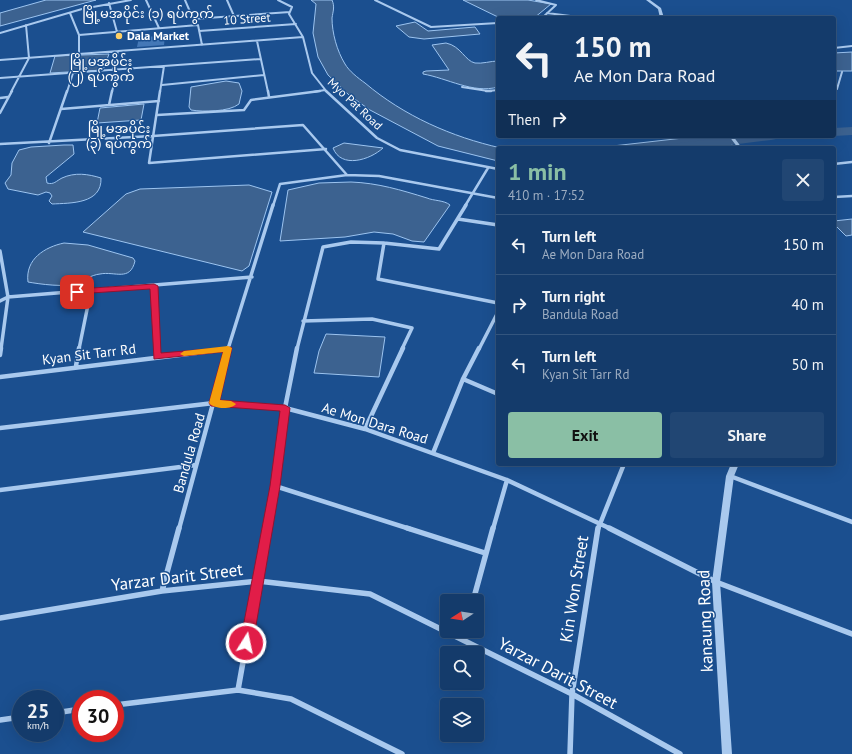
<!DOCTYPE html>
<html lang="en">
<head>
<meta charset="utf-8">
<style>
  :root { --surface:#143b6b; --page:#214673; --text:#f1f3f6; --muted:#9dadc1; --line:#33557e; --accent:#8abfa5 }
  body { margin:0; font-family:"PT Sans","Noto Sans Myanmar",sans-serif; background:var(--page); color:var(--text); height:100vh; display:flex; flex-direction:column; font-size:15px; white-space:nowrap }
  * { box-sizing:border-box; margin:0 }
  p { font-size:13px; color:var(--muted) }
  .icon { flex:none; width:22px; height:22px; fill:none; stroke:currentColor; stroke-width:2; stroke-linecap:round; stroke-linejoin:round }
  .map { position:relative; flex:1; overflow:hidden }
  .details { position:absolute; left:496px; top:146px; width:340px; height:320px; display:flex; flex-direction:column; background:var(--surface); border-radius:4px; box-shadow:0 4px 16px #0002,0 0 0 1px var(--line) }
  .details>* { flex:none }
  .banner { position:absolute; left:496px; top:16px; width:340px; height:122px; border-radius:4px; box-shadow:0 4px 16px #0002,0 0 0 1px var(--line); background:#143b6b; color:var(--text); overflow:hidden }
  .needle { width:26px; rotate:258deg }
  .fabs { position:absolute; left:440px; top:594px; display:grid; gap:8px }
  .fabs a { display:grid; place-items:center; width:44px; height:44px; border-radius:4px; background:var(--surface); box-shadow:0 4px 16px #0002,0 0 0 1px var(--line); font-size:20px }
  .speed { position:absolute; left:12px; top:690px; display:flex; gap:8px; font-size:20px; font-weight:700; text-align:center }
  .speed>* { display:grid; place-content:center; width:52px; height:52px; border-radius:50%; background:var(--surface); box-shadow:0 4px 16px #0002,0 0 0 1px var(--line); line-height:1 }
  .speed small { font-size:10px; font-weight:400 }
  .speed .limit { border:6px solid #d22; background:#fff; color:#111 }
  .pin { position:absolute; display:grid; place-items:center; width:34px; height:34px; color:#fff; margin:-17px; border-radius:8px; box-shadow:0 2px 6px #0006 }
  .me { position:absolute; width:44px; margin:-22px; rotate:10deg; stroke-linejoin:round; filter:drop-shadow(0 0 3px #0008) }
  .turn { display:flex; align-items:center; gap:14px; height:84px; padding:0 12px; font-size:18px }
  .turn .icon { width:52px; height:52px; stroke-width:2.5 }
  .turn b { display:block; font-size:28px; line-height:34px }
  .then { display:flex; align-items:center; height:38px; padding:0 12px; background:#0003; gap:8px; font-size:15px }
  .round { display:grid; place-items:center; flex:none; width:42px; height:42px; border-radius:4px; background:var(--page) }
  .headline { display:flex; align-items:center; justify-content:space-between; height:68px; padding:0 12px }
  h1 { font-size:24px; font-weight:700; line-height:30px; color:var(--accent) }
  .action { display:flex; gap:8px; margin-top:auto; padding:8px 12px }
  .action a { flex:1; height:46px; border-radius:4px; background:var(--accent); color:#111; font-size:16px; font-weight:700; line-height:46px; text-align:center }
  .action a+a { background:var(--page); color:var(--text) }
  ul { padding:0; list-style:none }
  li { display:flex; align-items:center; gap:12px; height:60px; padding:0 12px; border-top:1px solid var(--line) }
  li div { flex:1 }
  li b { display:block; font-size:15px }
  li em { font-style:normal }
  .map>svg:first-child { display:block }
  .water { fill:#3c6290; stroke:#9cc4f0 }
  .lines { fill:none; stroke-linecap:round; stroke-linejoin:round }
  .river { fill:#3c6290; fill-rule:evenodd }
  .building { fill:#4478b7 }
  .minor-far4 { stroke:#a9c9ee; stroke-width:2 }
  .minor-far3 { stroke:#a9c9ee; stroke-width:2.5 }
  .minor-far2 { stroke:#a9c9ee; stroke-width:3.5 }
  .minor-far1 { stroke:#a9c9ee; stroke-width:4.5 }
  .minor { stroke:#a9c9ee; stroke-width:5.5 }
  .tertiary { fill:#a9c9ee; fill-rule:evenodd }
  .route { fill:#e11d48; stroke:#92132f }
  .slow { fill:#f59e0b }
  .poi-dot { fill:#ffd166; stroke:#1b4f8f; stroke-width:1.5 }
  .labels { text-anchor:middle; stroke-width:3; stroke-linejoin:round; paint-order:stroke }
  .far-street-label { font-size:12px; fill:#fff; stroke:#1b4f8f }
  .far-poi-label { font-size:12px; font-weight:bold; fill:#fff; stroke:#1b4f8f; text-anchor:start }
  .far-quarter-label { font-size:13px; fill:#fff; stroke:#1b4f8f }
  .street-label { font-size:14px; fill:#fff; stroke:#1b4f8f }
  .near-street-label { font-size:17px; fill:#fff; stroke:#1b4f8f }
</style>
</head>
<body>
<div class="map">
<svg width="852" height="754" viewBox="0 0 852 754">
  <rect width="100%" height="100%" fill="#1b4f8f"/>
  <path class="water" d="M46 0H96L0 26V13Z
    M311 0H332C335 7 333 11 332 18 332 33 337 51 345 64 349 71 358 78 365 83 404 116 452 137 501 148H498V161L438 146 370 110 349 95 328 75 318 57 313 33 316 4Z
    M463 0H528L551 4 534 18H500Z
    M415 22 428 31 475 27 480 34 424 39 409 37 396 26Z
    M446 43C461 46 465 61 475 63 482 64 491 61 498 61V87C473 94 447 78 423 74V72L426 71 449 70 432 45Z
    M852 52V71H834V53Z
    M109 54 103 70 50 73 55 56Z
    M226 81 239 83 242 91 239 104C229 112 203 112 191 110L189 107 191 87Z
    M144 104 141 120 97 123 100 108Z
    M701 136H724L735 148H595Z
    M344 143 383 148C370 160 341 169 333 148Z
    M64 145H73L74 154 46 177 47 183C54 185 56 181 62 178 75 172 88 174 101 178 102 204 71 203 52 204L49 201 52 196 50 193 46 192 38 195 8 189 5 183 11 175 12 163 19 150 31 147Z
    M351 182C378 183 401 190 427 198 434 201 444 200 450 205L424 242 412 241 393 234 374 232 345 237 280 241 288 190 319 183Z
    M249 185 272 192 249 266 242 271 83 232 126 194 140 189Z
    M852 219V235L846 236 834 224V221Z
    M64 243 88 245 133 258 135 261C130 282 115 271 100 274 91 275 85 280 77 283 67 288 39 284 28 282 25 259 45 247 64 243Z
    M326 334 385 337 379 377 314 373 319 351Z"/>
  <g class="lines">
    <path class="river" d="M852 127V135L834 136V128Z
      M737 136H778L776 139 771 140 706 148H665L667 145 672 144Z"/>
  </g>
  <path class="building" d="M165 36 164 45 137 47 139 37Z"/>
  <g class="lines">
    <path class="minor-far4" d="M146 0 159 28
      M185 0 194 21
      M227 0 234 16
      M278 0 292 7 289 14 303 37 312 73 327 92
      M375 0 431 27 498 23
      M536 0 556 5 542 18
      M109 3 117 32
      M70 13 79 35V53
      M547 13 586 18
      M193 19 290 12
      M26 25 29 58
      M199 31 296 24
      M0 33 82 9 131 0
      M79 35 198 25 202 45
      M257 41 268 92
      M834 48 852 46
      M0 60 303 37
      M113 70 118 51
      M0 78 261 59
      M162 85 264 75
      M462 87 488 91 498 90
      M834 90 837 89 842 72
      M11 92 29 58
      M67 92 73 73
      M112 92 117 70
      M160 92 164 66
      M313 92 325 90"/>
    <path class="minor-far3" d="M160 91 149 163 326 149
      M268 91 269 97
      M326 91 377 138 400 150 498 169
      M486 91H491
      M0 98 8 97
      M109 105 112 91
      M61 109 159 101
      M0 113 12 91
      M157 115 244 110 251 100 320 91
      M49 143 67 91
      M0 144 153 136 303 125 347 175
      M834 164 852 162
      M834 197 852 196
      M273 206 280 184 347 175 379 176 498 198
      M465 206 488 168"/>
    <path class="minor-far2" d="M458 219 498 225
      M384 243 378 279 498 303
      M0 251 8 297 1 349
      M154 286 157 349
      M0 301 8 297 252 277
      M303 321 372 319 412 328 402 349
      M79 349 91 290
      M225 349H228
      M228 349 273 205
      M297 349 323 247 351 242 384 243 439 249 466 205
      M479 349 498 312"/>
    <path class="minor-far1" d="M157 348V357
      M0 355 1 348
      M76 366 79 348
      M0 377 228 349
      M463 379 498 394
      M0 428 214 403 285 408 365 429 507 480 611 529
      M365 429 403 348
      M433 453 463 379 479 348
      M730 476 852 522
      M275 486 410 529
      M0 490 196 465
      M179 529 228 348
      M267 529 275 486 285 408 297 348
      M493 529 507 480
      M598 529 624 464"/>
    <path class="minor" d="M407 528 485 553
      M609 528 716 582 852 634
      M162 591 179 528
      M473 601 493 528
      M0 618 162 591 258 581 370 594 572 694 680 754
      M464 640 466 631
      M238 690 267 528
      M115 705 238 690 291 699 402 754
      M55 713 81 709
      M0 720 21 717
      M570 754 572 694 598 528"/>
    <path class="tertiary" d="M646 0H650L661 8 664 18H660L658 9Z
      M729 136H733L742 148H738Z
      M731 464H739L734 476 720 582 732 754H722L712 582 726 476Z"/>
  </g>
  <path class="route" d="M154 284 158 286 161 353 231 347 232 348 220 400 285 405 290 408 280 486 253 643 251 647 246 649 242 647 240 643 270 486 280 411 211 406 209 403 223 352 154 359 150 289 77 294 73 292 77 289Z"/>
  <path class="slow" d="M228 346 232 348 220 400 231 401 236 404C231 410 214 409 209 403L223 352 184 356 180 354 184 351Z"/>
  <circle class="poi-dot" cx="119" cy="36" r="4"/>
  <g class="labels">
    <g class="far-street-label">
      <text transform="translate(247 19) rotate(-4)" y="4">10 Street</text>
      <text transform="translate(355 104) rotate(43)" y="4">Myo Pat Road</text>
    </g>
    <g class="far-poi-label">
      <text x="127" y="40">Dala Market</text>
    </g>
    <g class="far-quarter-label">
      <text x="148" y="18">မြို့မအပိုင်း (၁) ရပ်ကွက်</text>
      <text x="101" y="66">မြို့မအပိုင်း<tspan x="101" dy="15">(၂) ရပ်ကွက်</tspan></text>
      <text x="119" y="133">မြို့မအပိုင်း<tspan x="119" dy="15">(၃) ရပ်ကွက်</tspan></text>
    </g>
    <g class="street-label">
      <text transform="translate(89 354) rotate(-7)" y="5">Kyan Sit Tarr Rd</text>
      <text transform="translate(375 423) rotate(17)" y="5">Ae Mon Dara Road</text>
      <text transform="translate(189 453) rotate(-74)" y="5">Bandula Road</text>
    </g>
    <g class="near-street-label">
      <text transform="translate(177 577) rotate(-7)" y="6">Yarzar Darit Street</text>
      <text transform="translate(574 589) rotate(-81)" y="6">Kin Won Street</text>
      <text transform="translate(705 621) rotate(-92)" y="6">kanaung Road</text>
      <text transform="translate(558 673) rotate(28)" y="6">Yarzar Darit Street</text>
    </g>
  </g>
</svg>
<div class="fabs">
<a><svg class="needle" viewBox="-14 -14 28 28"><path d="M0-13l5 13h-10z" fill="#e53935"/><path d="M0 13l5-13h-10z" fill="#9dadc1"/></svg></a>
<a><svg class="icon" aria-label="search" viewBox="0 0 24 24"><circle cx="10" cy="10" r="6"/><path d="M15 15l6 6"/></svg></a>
<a><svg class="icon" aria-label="layers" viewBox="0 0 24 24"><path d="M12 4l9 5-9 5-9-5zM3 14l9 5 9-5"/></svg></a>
</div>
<div class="speed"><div>25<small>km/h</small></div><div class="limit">30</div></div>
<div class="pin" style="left:77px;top:292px;background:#d93025"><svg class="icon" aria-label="arrive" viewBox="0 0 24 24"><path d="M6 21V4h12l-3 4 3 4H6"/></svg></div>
<svg class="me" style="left:246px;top:643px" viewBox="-20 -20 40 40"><circle r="17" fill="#e11d48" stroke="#fff" stroke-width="3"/><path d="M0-11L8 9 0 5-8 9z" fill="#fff"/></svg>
<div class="banner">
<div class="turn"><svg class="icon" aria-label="left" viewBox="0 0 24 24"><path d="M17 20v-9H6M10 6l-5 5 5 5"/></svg><div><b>150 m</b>Ae Mon Dara Road</div></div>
<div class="then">Then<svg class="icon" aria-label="right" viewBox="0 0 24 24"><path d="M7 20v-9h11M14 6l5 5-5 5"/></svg></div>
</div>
<section class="details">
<div class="headline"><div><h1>1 min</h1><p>410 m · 17:52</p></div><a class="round"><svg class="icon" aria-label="close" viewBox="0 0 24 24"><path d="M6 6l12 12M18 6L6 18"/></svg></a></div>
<ul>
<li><svg class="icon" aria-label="left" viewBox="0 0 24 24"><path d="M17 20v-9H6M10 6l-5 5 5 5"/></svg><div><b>Turn left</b><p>Ae Mon Dara Road</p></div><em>150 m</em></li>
<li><svg class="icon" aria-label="right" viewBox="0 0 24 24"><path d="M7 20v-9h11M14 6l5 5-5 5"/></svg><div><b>Turn right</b><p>Bandula Road</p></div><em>40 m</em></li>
<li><svg class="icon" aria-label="left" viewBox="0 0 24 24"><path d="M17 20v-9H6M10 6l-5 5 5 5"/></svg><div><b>Turn left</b><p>Kyan Sit Tarr Rd</p></div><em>50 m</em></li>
</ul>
<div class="action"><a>Exit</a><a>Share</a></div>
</section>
</div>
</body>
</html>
